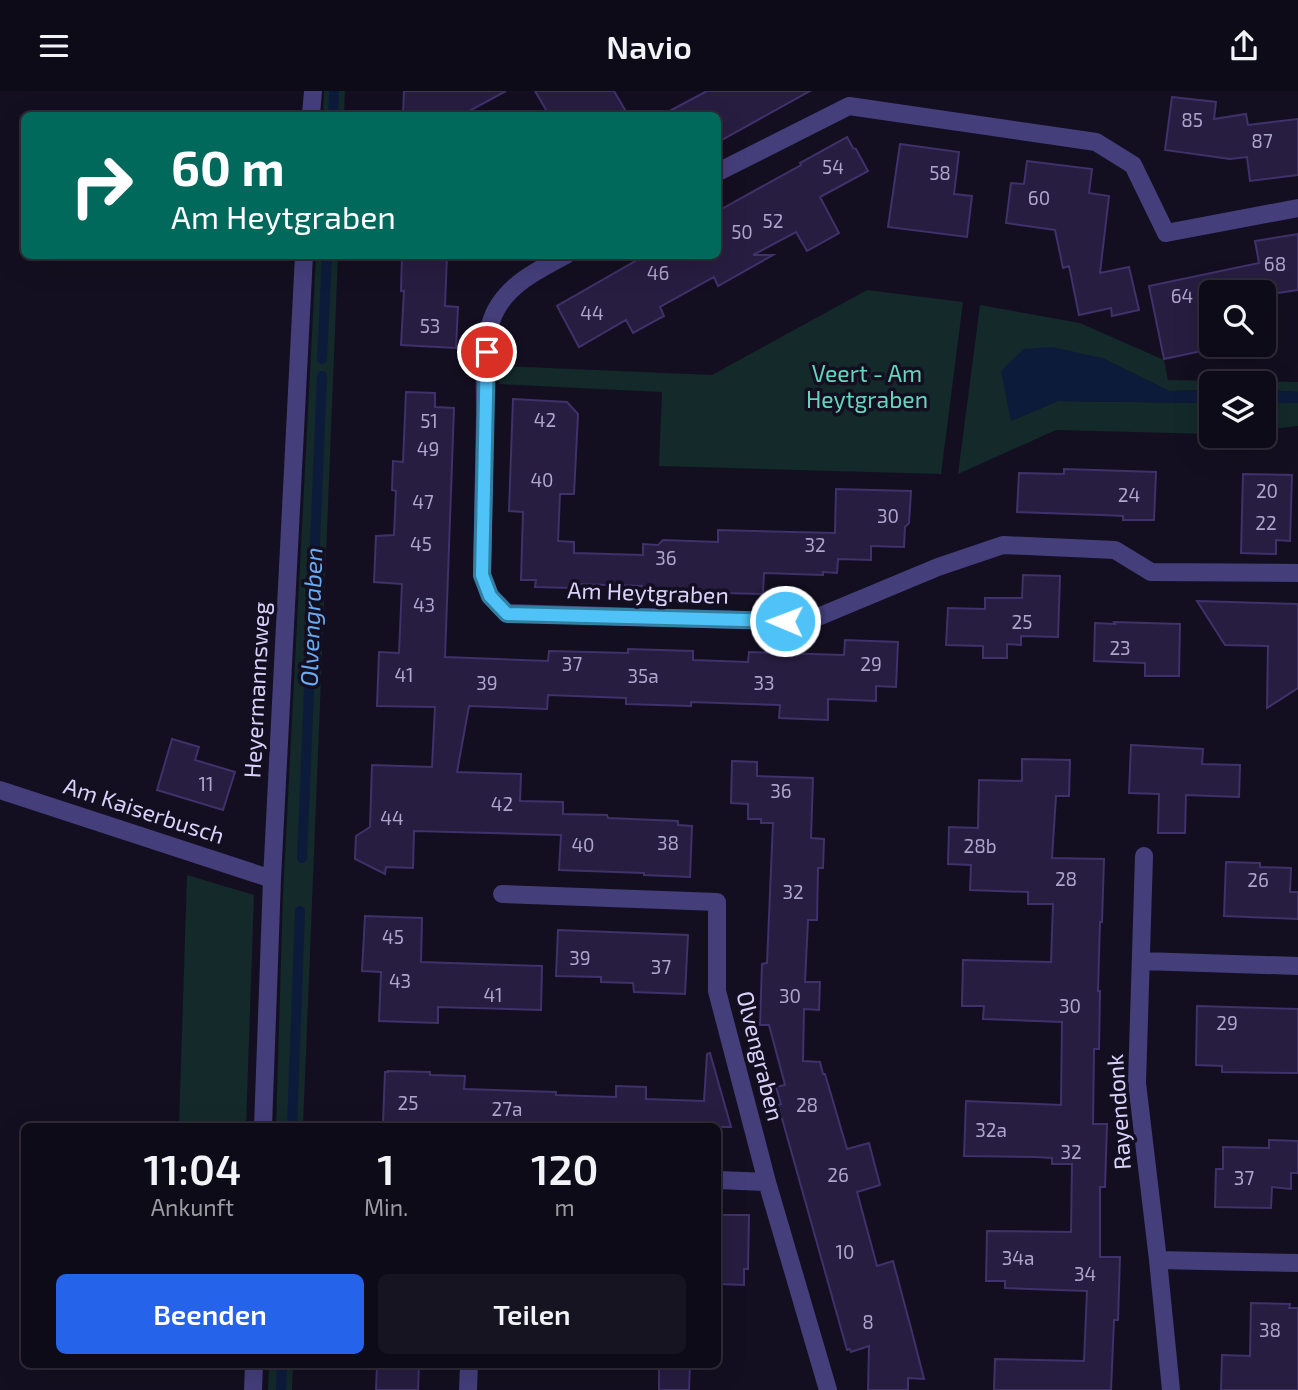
<!DOCTYPE html>
<html lang="de">
<head>
<meta charset="utf-8">
<style>
  :root { --surface:#0e0b18; --page:#171421; --text:#f1f3f6; --muted:#9b9ba2; --line:#2e2b37; --accent:#2563eb }
  body { margin:0; font-family:"Exo 2",sans-serif; background:var(--page); color:var(--text); height:100vh; display:flex; flex-direction:column; font-size:26px; white-space:nowrap }
  * { box-sizing:border-box; margin:0 }
  p { font-size:23px; color:var(--muted) }
  .icon { flex:none; width:38px; height:38px; fill:none; stroke:currentColor; stroke-width:2; stroke-linecap:round; stroke-linejoin:round }
  .map { position:relative; flex:1; overflow:hidden }
  .sheet { position:absolute; left:21px; top:1032px; width:700px; height:245px; display:flex; flex-direction:column; background:var(--surface); border-radius:10px; box-shadow:0 7px 28px #0002,0 0 0 2px var(--line) }
  .sheet>* { flex:none }
  .hud { position:absolute; left:21px; top:21px; width:700px; height:147px; border-radius:10px; box-shadow:0 7px 28px #0002,0 0 0 2px var(--line); background:#00695c; color:#fff; overflow:hidden }
  .controls { position:absolute; left:1199px; top:189px; display:grid; gap:14px }
  .controls a { display:grid; place-items:center; width:77px; height:77px; border-radius:10px; background:var(--surface); box-shadow:0 7px 28px #0002,0 0 0 2px var(--line); font-size:35px }
  .pin { position:absolute; display:grid; place-items:center; width:60px; height:60px; color:#fff; margin:-30px; border:4px solid #fff; border-radius:50%; box-shadow:0 2px 7px #0007 }
  .me { position:absolute; width:77px; margin:-38px; rotate:271deg; stroke-linejoin:round; filter:drop-shadow(0 0 5px #0008) }
  .turn { display:flex; align-items:center; gap:24px; height:147px; padding:0 35px; font-size:32px }
  .turn .icon { width:91px; height:91px; stroke-width:2.5 }
  .turn b { display:block; font-size:49px; line-height:60px }
  .eta { display:flex; justify-content:space-evenly; align-items:center; height:119px; text-align:center }
  .eta b { font-size:42px; font-weight:600; line-height:49px }
  .button { display:flex; gap:14px; margin-top:auto; padding:14px 35px }
  .button a { flex:1; height:80px; border-radius:10px; background:var(--accent); color:#fff; font-size:28px; font-weight:600; line-height:80px; text-align:center }
  .button a+a { background:var(--page); color:var(--text) }
  header { display:flex; justify-content:space-between; align-items:center; height:91px; padding:0 35px; background:var(--surface); font-size:32px; font-weight:600 }
  .map>svg:first-child { display:block }
  .green { fill:#13292a }
  .water { fill:#0d1b3b }
  .lines { fill:none; stroke-linecap:round; stroke-linejoin:round }
  .stream { stroke:#0d1b3b; stroke-width:10 }
  .building { fill:#261d40; stroke:#3f316a; stroke-width:2 }
  .street { stroke:#443e7b; stroke-width:18 }
  .route-casing { stroke:#337fa1; stroke-width:18 }
  .route { stroke:#4fc3f7; stroke-width:12 }
  .labels { text-anchor:middle; stroke-width:7; stroke-linejoin:round; paint-order:stroke }
  .number-label { font-size:19px; fill:#aca5cc }
  .park-label { font-size:23px; fill:#64d5bf; stroke:#130f20 }
  .street-label { font-size:23px; fill:#d9d2fb; stroke:#130f20 }
  .water-label { font-size:24px; font-style:italic; fill:#69abf2; stroke:#130f20 }
</style>
</head>
<body>
<header><svg class="icon" aria-label="menu" viewBox="0 0 24 24"><path d="M4 6h16M4 12h16M4 18h16"/></svg>Navio<svg class="icon" aria-label="share" viewBox="0 0 24 24"><path d="M12 15V3M7 8l5-5 5 5M5 13v7h14v-7"/></svg></header>
<div class="map">
<svg width="1298" height="1299" viewBox="0 0 1298 1299">
  <rect width="100%" height="100%" fill="#130f20"/>
  <path class="green" d="M324 0H345L344 24H323Z
    M316 165H338L303 1036H276L283 803Z
    M867 199 963 211 941 383 659 375 662 301 499 293 500 275 712 284Z
    M980 214 1080 232 1164 269 1168 289 1298 291V301L1264 299V292H1211V299L1169 300 1102 267 1011 330 1058 310 1211 312V343L1056 339 958 383Z
    M1264 312H1298V335L1264 339Z
    M187 784 254 804 246 1036H179Z
    M269 1274H293L292 1299H268Z"/>
  <path class="water" d="M1052 256 1102 267 1169 300 1211 299V312L1058 310 1011 330 1001 280 1024 258Z
    M1264 299 1298 301V312H1264Z"/>
  <g class="lines">
    <path class="stream" d="M333 24 334 0
      M322 268 327 164
      M302 767 322 285
      M292 1036 300 820
      M281 1299 282 1274"/>
  </g>
  <path class="building" d="M404 0H506L462 24 403 23Z
    M535 0H614L628 24H549Z
    M707 0H810L718 51V24H662Z
    M1172 6 1216 11 1214 28 1246 23 1248 34 1298 28V84L1250 90 1247 66 1230 68 1165 59Z
    M847 46 853 57 856 58 868 80 820 106 839 142 807 160 796 141 753 164H773L718 195 714 186 660 216 664 225 633 242 626 229 579 256 557 215 646 164H718V120L801 74 800 72Z
    M900 53 959 61 954 103 972 105 967 146 888 136Z
    M1027 70 1092 78 1089 102 1109 105 1100 182 1129 176 1139 219 1112 225 1111 217 1079 224 1069 175 1063 177 1055 139 1006 132 1011 92 1024 93Z
    M1298 143V199L1264 204V201H1211V258L1164 268 1149 195 1259 172 1255 150Z
    M402 164H447L445 215 458 216 456 257 401 254 404 200H401Z
    M406 301 435 302V316L454 317 445 566 548 570 549 560 628 562V558L693 560V569L748 571 749 561 844 564 845 549 898 551 896 596 876 595V610L828 608V629L779 627 780 614 691 611V615L626 613V607L548 604 547 618 469 615 457 681 521 683 520 710 563 711V723L607 724 608 727 678 730V734L692 735 690 786 644 784V782L559 779 561 744 414 740 413 777 386 776 385 783 355 768 356 745 370 736 372 674 432 676 435 616 377 615 379 561 399 562 402 493 374 491 376 445 394 444 396 400 392 399 393 370 403 371Z
    M513 308 567 311 578 323 574 403H560L558 450 574 451V462L643 464V453L658 454 663 449 718 451V439L835 442 836 398 911 400 909 432 905 436 904 456 871 455V469L838 468 837 482 823 481V484L764 482 763 503 642 500V495L573 493 572 497 535 496 536 489H521L523 421 509 420Z
    M1064 378 1156 381 1154 429H1123V425L1102 424 1017 421 1019 382 1064 383Z
    M1243 383 1292 384 1290 450 1276 449V463L1241 462Z
    M1023 484 1060 485 1058 546 1021 545V554L1007 553V567H983V555L946 554 948 517 985 518V507H1022Z
    M1197 510 1298 513V597L1267 617 1268 555 1225 554Z
    M1114 531 1180 533 1179 585H1145V572L1094 570 1095 532 1115 533Z
    M172 648 199 656 195 669 235 681 223 719 157 699Z
    M1131 654 1203 658 1202 673 1240 674 1239 706 1186 704 1185 742H1158L1159 703 1129 702Z
    M1022 668 1070 669 1069 705H1056L1052 767 1104 768 1102 831H1100L1098 900H1100L1099 958H1094L1093 1033H1107L1105 1096H1100V1166H1120L1118 1229H1114L1111 1299H994L995 1268 1084 1270 1087 1200 1005 1197V1190H986L987 1140 1071 1141 1072 1073H1052V1067L1036 1066 964 1065 966 1010 1061 1014 1062 931 983 928 984 915H962L963 869 1051 871 1053 813H1028V801L970 799 971 774 948 773 949 736 978 737 979 689 1022 690Z
    M732 670 757 671V685L813 687 811 747 824 748 823 777H818L817 829H808L805 891H820L819 919 804 918 803 970 820 971 823 983H825L847 1058 869 1052 880 1094 857 1101 877 1175 893 1170 912 1241 924 1288 908 1287V1299H868L869 1255 851 1261 850 1258 847 1259 783 1031 778 1014 781 1013 776 996 785 994 769 934H760L762 873 767 872 773 732H761V728H748V713L731 712Z
    M1226 771 1260 772V776L1291 777 1290 801H1298V828L1224 825Z
    M365 825 422 827 421 871 542 875 541 919 438 916V932L379 930 381 881 362 880Z
    M558 839 688 844 685 903 634 901 633 892 601 891V886L556 885Z
    M1197 915 1298 918V982L1222 981V975L1196 974Z
    M710 962 731 1036H462V1034L383 1031 385 981H388V980L430 981V984L465 985 464 998 556 1001V1004L616 1006V995L646 996V1008L704 1010 707 963Z
    M1269 1049 1298 1050V1082H1291V1098L1272 1096 1271 1117 1215 1116 1216 1078H1223V1056L1269 1057Z
    M718 1124H749L748 1178H744V1194L718 1193Z
    M1251 1212 1290 1213 1289 1217H1298V1299H1221L1222 1264 1250 1265Z
    M377 1274H419L418 1299H376Z
    M659 1274H690L689 1299H659Z"/>
  <g class="lines">
    <path class="street" d="M311 24 313 0
      M718 81 849 15 1096 51 1133 74 1166 142 1298 117
      M566 164C540 178 510 192 496 219 482 244 485 295 485 324 484 378 483 431 482 484L490 505 507 522 806 531 938 476 1003 454 1115 459 1151 481 1298 482
      M0 699 272 788
      M1144 765 1137 992 1158 1169 1171 1299
      M502 803 717 811V900L767 1091 828 1299
      M1142 870 1298 875
      M263 1036 272 788 304 164
      M718 1089 767 1091
      M1158 1169 1298 1172
      M253 1299 254 1274
      M468 1299 469 1274"/>
  </g>
  <g class="lines">
    <g class="route-casing">
      <path id="route" d="M487 261 482 484 490 505 507 523 785 530"/>
    </g>
    <use href="#route" class="route"/>
  </g>
  <g class="labels">
    <g class="number-label">
      <text x="1192" y="36">85</text>
      <text x="1262" y="57">87</text>
      <text x="833" y="83">54</text>
      <text x="940" y="89">58</text>
      <text x="1039" y="114">60</text>
      <text x="773" y="137">52</text>
      <text x="742" y="148">50</text>
      <text x="1275" y="180">68</text>
      <text x="658" y="189">46</text>
      <text x="1182" y="212">64</text>
      <text x="592" y="229">44</text>
      <text x="430" y="242">53</text>
      <text x="545" y="336">42</text>
      <text x="429" y="337">51</text>
      <text x="428" y="365">49</text>
      <text x="542" y="396">40</text>
      <text x="1267" y="407">20</text>
      <text x="1129" y="411">24</text>
      <text x="423" y="418">47</text>
      <text x="888" y="432">30</text>
      <text x="1266" y="439">22</text>
      <text x="421" y="460">45</text>
      <text x="815" y="461">32</text>
      <text x="666" y="474">36</text>
      <text x="424" y="521">43</text>
      <text x="1022" y="538">25</text>
      <text x="1120" y="564">23</text>
      <text x="572" y="580">37</text>
      <text x="871" y="580">29</text>
      <text x="404" y="591">41</text>
      <text x="643" y="592">35a</text>
      <text x="487" y="599">39</text>
      <text x="764" y="599">33</text>
      <text x="206" y="700">11</text>
      <text x="781" y="707">36</text>
      <text x="502" y="720">42</text>
      <text x="392" y="734">44</text>
      <text x="668" y="759">38</text>
      <text x="583" y="761">40</text>
      <text x="980" y="762">28b</text>
      <text x="1066" y="795">28</text>
      <text x="1258" y="796">26</text>
      <text x="793" y="808">32</text>
      <text x="393" y="853">45</text>
      <text x="580" y="874">39</text>
      <text x="661" y="883">37</text>
      <text x="400" y="897">43</text>
      <text x="493" y="911">41</text>
      <text x="790" y="912">30</text>
      <text x="1070" y="922">30</text>
      <text x="1227" y="939">29</text>
      <text x="408" y="1019">25</text>
      <text x="807" y="1021">28</text>
      <text x="507" y="1025">27a</text>
      <text x="991" y="1046">32a</text>
      <text x="1071" y="1068">32</text>
      <text x="838" y="1091">26</text>
      <text x="1244" y="1094">37</text>
      <text x="845" y="1168">10</text>
      <text x="1018" y="1174">34a</text>
      <text x="1085" y="1190">34</text>
      <text x="868" y="1238">8</text>
      <text x="1270" y="1246">38</text>
    </g>
    <g class="park-label">
      <text x="867" y="291">Veert - Am<tspan x="867" dy="26">Heytgraben</tspan></text>
    </g>
    <g class="street-label">
      <text transform="translate(648 502) rotate(2)" y="8">Am Heytgraben</text>
      <text transform="translate(257 599) rotate(-87)" y="8">Heyermannsweg</text>
      <text transform="translate(144 720) rotate(18)" y="8">Am Kaiserbusch</text>
      <text transform="translate(760 965) rotate(76)" y="8">Olvengraben</text>
      <text transform="translate(1119 1021) rotate(-94)" y="8">Rayendonk</text>
    </g>
    <g class="water-label">
      <text transform="translate(312 526) rotate(-88)" y="8">Olvengraben</text>
    </g>
  </g>
</svg>
<div class="controls">
<a><svg class="icon" aria-label="search" viewBox="0 0 24 24"><circle cx="10" cy="10" r="6"/><path d="M15 15l6 6"/></svg></a>
<a><svg class="icon" aria-label="layers" viewBox="0 0 24 24"><path d="M12 4l9 5-9 5-9-5zM3 14l9 5 9-5"/></svg></a>
</div>
<div class="pin" style="left:487px;top:261px;background:#d93025"><svg class="icon" aria-label="arrive" viewBox="0 0 24 24"><path d="M6 21V4h12l-3 4 3 4H6"/></svg></div>
<svg class="me" style="left:785px;top:530px" viewBox="-20 -20 40 40"><circle r="17" fill="#4fc3f7" stroke="#fff" stroke-width="3"/><path d="M0-11L8 9 0 5-8 9z" fill="#fff"/></svg>
<div class="hud">
<div class="turn"><svg class="icon" aria-label="right" viewBox="0 0 24 24"><path d="M7 20v-9h11M14 6l5 5-5 5"/></svg><div><b>60 m</b>Am Heytgraben</div></div>
</div>
<section class="sheet">
<div class="eta">
<div><b>11:04</b><p>Ankunft</p></div>
<div><b>1</b><p>Min.</p></div>
<div><b>120</b><p>m</p></div>
</div>
<div class="button"><a>Beenden</a><a>Teilen</a></div>
</section>
</div>
</body>
</html>
